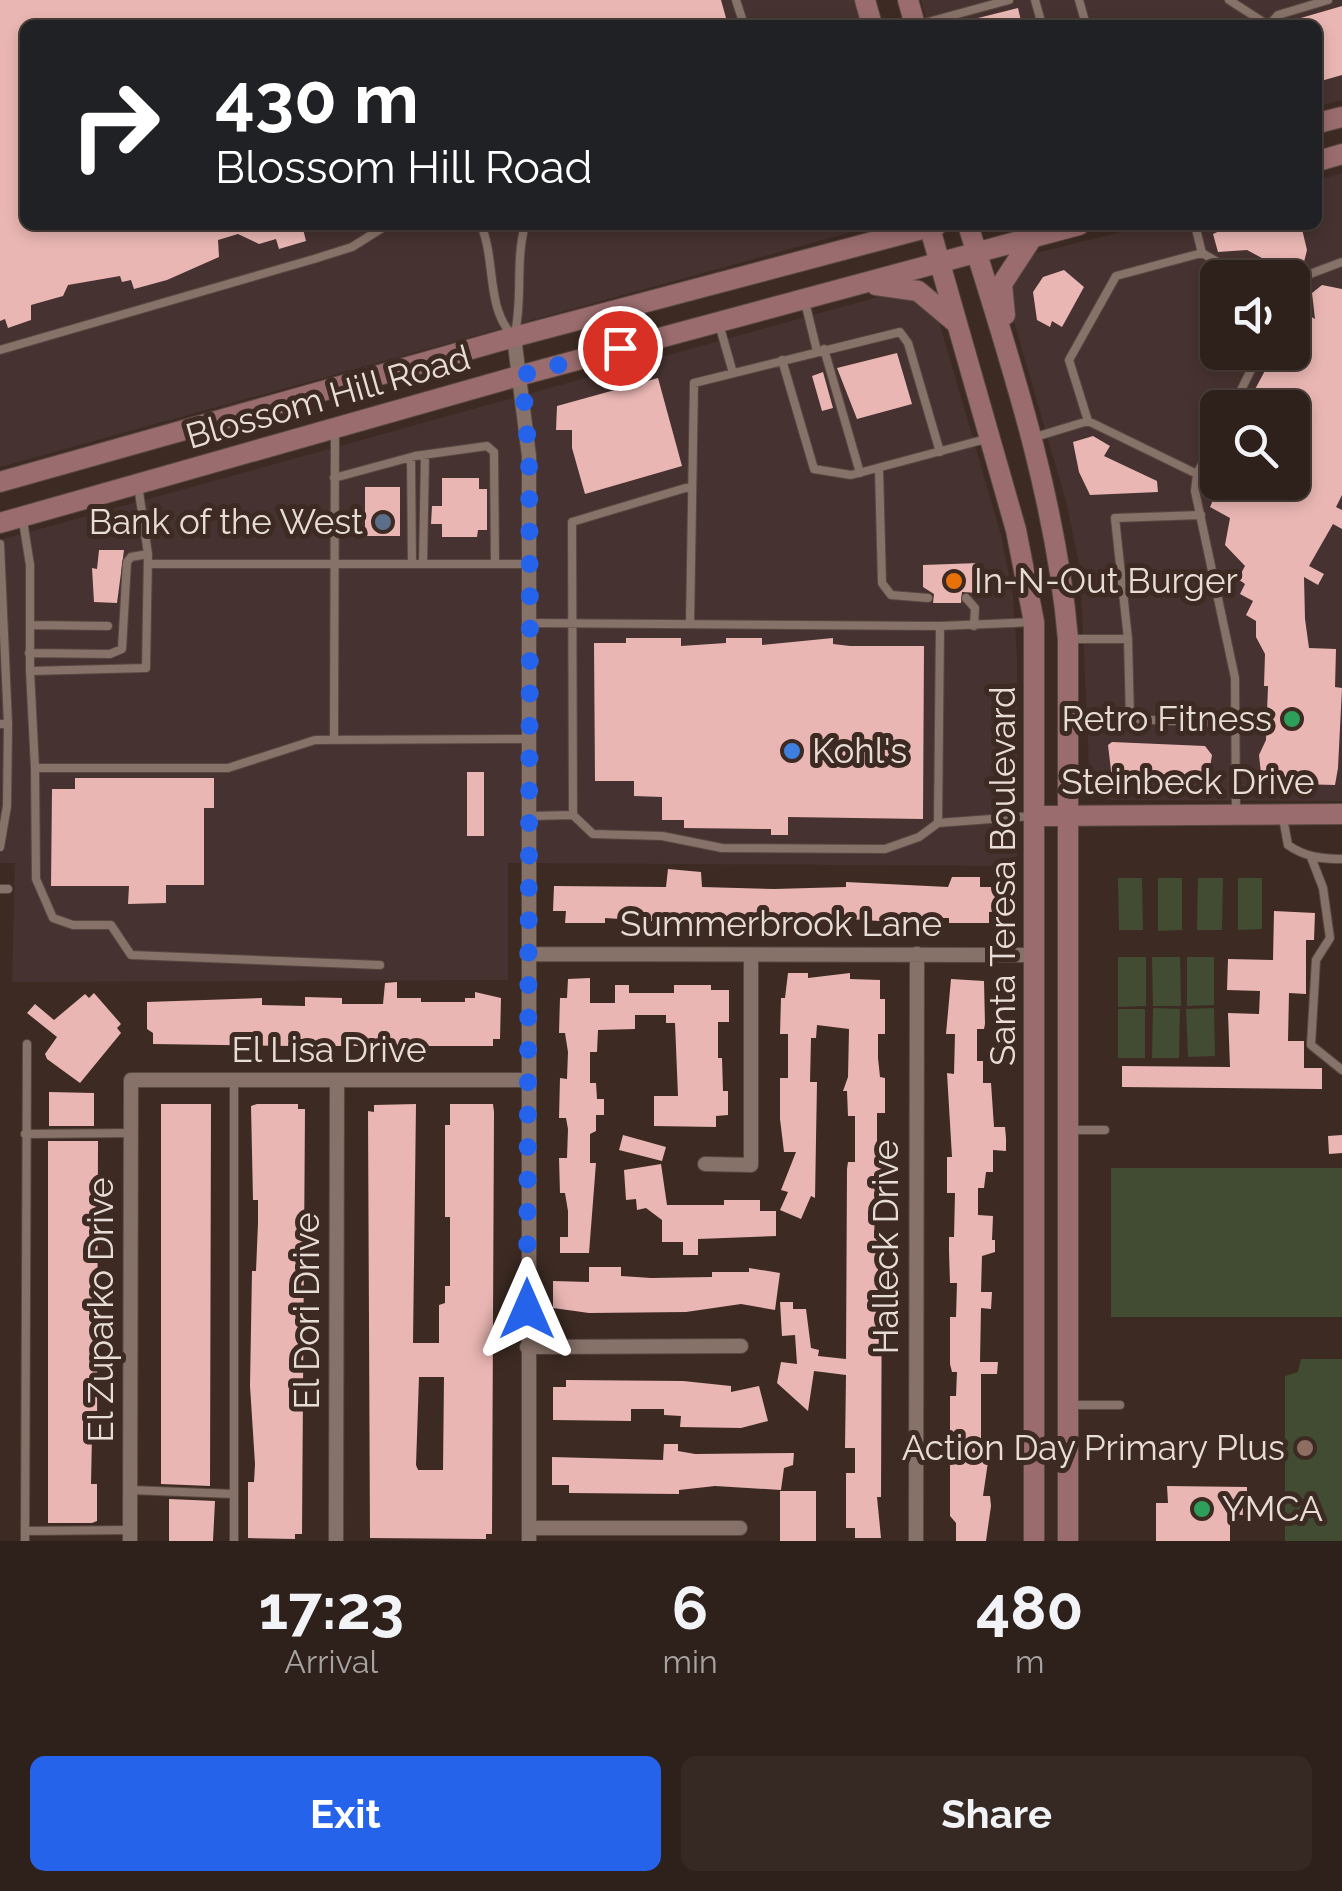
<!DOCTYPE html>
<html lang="en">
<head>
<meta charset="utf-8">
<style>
  :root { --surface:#2e201a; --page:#362823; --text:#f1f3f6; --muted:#a7a3a2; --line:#493e39; --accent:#2563eb }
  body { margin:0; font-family:Raleway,sans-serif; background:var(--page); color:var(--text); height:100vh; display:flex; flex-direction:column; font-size:38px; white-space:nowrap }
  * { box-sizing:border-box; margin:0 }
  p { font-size:32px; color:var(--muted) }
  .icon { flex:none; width:55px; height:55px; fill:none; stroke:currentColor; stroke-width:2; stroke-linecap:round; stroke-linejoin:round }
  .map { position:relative; height:1541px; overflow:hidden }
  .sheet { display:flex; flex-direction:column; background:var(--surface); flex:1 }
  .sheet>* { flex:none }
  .hud { position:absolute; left:20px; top:20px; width:1302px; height:210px; border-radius:15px; box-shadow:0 5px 15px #0003,0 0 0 2px var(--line); background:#202124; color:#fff; overflow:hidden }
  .buttons { position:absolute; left:1200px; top:260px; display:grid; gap:20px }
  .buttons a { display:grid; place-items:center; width:110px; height:110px; border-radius:15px; background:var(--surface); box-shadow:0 5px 15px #0003,0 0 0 2px var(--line); font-size:50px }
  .pin { position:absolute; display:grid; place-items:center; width:85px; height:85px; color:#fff; margin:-42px; border:5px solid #fff; border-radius:50%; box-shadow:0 2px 10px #0007 }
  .me { position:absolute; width:110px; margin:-55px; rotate:0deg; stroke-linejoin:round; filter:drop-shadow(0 0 8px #0008) }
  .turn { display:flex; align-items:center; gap:35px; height:210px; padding:0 30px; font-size:45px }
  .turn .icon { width:130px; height:130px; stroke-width:2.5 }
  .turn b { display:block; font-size:70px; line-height:85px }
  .eta { display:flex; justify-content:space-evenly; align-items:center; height:170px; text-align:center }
  .eta b { font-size:60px; font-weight:700; line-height:70px }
  .cta { display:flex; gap:20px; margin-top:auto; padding:20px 30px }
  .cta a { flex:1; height:115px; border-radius:15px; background:var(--accent); color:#fff; font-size:40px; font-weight:700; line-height:115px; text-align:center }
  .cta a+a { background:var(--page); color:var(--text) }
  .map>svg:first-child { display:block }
  .commercial { fill:#463231; fill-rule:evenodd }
  .green { fill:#414c33 }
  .building { fill:#e9b6b3; fill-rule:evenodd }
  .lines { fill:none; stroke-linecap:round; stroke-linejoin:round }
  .lane-casing { stroke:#574841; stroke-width:10 }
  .street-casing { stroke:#574841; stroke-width:16 }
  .secondary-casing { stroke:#574841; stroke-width:22 }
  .lane { stroke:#877269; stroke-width:8 }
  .street { stroke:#877269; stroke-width:14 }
  .secondary { stroke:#9a6c6e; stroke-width:20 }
  .route { stroke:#2563eb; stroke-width:18; stroke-dasharray:0 32.4 }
  .service-dot { fill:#5c6f8a; stroke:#3d2b23; stroke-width:4 }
  .food-dot { fill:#e8710a; stroke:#3d2b23; stroke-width:4 }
  .leisure-dot { fill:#2e9e5b; stroke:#3d2b23; stroke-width:4 }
  .shop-dot { fill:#3f7fe0; stroke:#3d2b23; stroke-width:4 }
  .education-dot { fill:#8d6e63; stroke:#3d2b23; stroke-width:4 }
  .labels { text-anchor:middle; stroke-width:10; stroke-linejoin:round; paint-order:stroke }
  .street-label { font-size:35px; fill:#e8dcd6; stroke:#3d2b23 }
  .poi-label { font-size:35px; fill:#e8dcd6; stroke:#3d2b23; text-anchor:end }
</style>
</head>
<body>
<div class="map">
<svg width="1342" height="1541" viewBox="0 0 1342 1541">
  <rect width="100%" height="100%" fill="#3d2b23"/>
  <path class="commercial" d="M0 0H865L871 25H25V225H877L0 467Z
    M921 0H1342V100L1318 106V25H928Z
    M1342 173V801L1107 800 1090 788 1080 569 1067 505 1008 301 1012 272 1036 253 1150 225H1318V180ZM1218 278H1292V352H1218ZM1218 408H1292V482H1218Z
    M896 292 929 307 940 325 1001 535 1013 596 1017 659V866L508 863V980L12 982 15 863H0V540Z"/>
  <path class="green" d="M1142 878 1143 930H1119L1118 878Z
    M1158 878H1182V930L1158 931Z
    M1198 878H1223L1222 930H1197Z
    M1238 878H1262V929L1238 930Z
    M1118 957H1146V1006L1118 1007Z
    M1152 957H1180L1181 1006H1153Z
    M1187 957H1214V1005L1187 1006Z
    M1153 1008 1180 1009 1179 1058H1152Z
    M1214 1008 1215 1056 1188 1057 1186 1009Z
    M1118 1009H1145V1058H1118Z
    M1111 1168H1342V1317H1111Z
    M1301 1359H1342V1541H1285V1376L1298 1372Z"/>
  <path class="building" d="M0 0H721L728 25H25V225H302L306 241 279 249 276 239 259 244 238 234 218 240 219 257 167 280 134 289 131 280 122 282 120 276 68 285 63 296 31 305V320L8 328 5 319 0 321Z
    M1342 6V75L1321 81 1318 25 1287 22Z
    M1018 8 1022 25H967L966 21Z
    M1233 225H1301L1307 250 1304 262 1286 271 1247 250 1218 252 1213 234Z
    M1064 270 1084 287 1062 327 1052 321 1050 327 1037 320 1033 292 1043 277Z
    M1322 285 1342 289V495L1336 507 1342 510V529L1333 524 1309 566 1324 574 1318 585 1304 577 1305 619 1309 648 1336 649 1335 687 1342 688 1338 768 1335 785 1262 783 1259 755 1266 740 1268 686H1264L1265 654 1256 637V621L1246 615 1253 601 1240 594 1245 584 1238 579 1245 566 1225 545 1230 518 1210 507 1221 482H1292V408H1245L1275 352H1292V332L1303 312 1315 319 1312 293Z
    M897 353 912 404 857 419 837 368Z
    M823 372 833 408 822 411 812 376Z
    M658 378 682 466 585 494 572 448V430H556L557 406Z
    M1093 436 1110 446 1104 456 1157 481 1158 492 1090 495 1079 472 1073 442Z
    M442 478H479V489H487V530H478L477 537H442V524H431L432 506H442Z
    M365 487H400V536H365Z
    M99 550H124L117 603 94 602 92 568 97 569Z
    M979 563V593L962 592 961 603H933L934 594 923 587V565Z
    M626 638H681V646L726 643V638H762V645L833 638V644L850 646H924L923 819 788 817V835H771V829L684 828V820H662V797L634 796V781H595L594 643H626Z
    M1112 742 1205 746 1212 755 1208 780 1112 779 1108 745Z
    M467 772H484V836H467Z
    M75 778H214V808H204V885H166V903L128 904 129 886H51L52 789H75Z
    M668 869 701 872 702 887 774 889 846 887V882L948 887 952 877H980V887H1008V910L989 912V923H949V918H909V923L834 918V923L761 918V923L680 918V923L605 918V923H565L566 911H553L554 886 666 887Z
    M1274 911 1315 913 1314 940H1306V994L1289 993 1288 1041H1304V1068H1322V1089L1122 1087V1066L1230 1067 1228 1013 1259 1014 1260 991 1227 990 1228 959 1273 960Z
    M788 973H808V978L850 973V979L880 980V999H885V1034H878V1058L880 1077 885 1078V1113H877V1140L878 1157H885L884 1194H879V1213H875L874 1238H882L881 1497H877L881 1538H855V1528H846V1473H855V1448H845L846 1375 814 1371 808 1411 777 1383 781 1362 797 1364 795 1335 782 1336 780 1302H793V1309H806L811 1348 819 1350 818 1356 846 1359 847 1169 848 1162H855V1116H848L847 1091H843L848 1077 849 1029 817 1025 816 1038H811L810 1082H817L815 1198 811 1196 801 1219 780 1210 788 1192 781 1190 796 1152H784L780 1119V1078H788V1034H780L781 998H785Z
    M590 978V1003H615V985H629V993H674V985H711V990H729V1022H718V1058H722L723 1091H728V1115L716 1116V1127L654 1126V1096H678L675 1023H666V1015H635V1029L598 1030 597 1052H590V1083H596L597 1099H604V1115H596V1131L590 1134V1163H596L589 1253H560V1237H568V1211L565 1193H560L559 1158H567L568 1129 566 1118H559L560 1078 567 1079 568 1052 565 1033H559L560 998H567L568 979Z
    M951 979 984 981 985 1024 984 1029H977V1061H983V1083H991L994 1127H1005L1006 1138V1151L993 1150V1172H986L984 1188H978V1215L993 1216 992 1240H995V1252L982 1256 981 1292H992L991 1309 981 1308 980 1362H998L997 1374H981V1447H988L989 1455 983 1496H990L991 1506 986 1541H956V1523L950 1516V1396H956L957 1372H952L950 1364V1317H956L957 1283H950L949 1252V1237H954L955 1193H947V1157H952L947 1073 954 1074 955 1034H946Z
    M397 982V998H421V1002H465V998H475V992L501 998 500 1039H493V1046H314V1039H292V1046L153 1044V1033L147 1029V1002L262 998V1005L305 1006V997L342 998V1004H383L385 983Z
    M94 993 121 1024 117 1028 121 1033 80 1083 47 1059 45 1054 57 1037 27 1013 35 1004 54 1020 85 994 89 998Z
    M49 1092 94 1093V1126H49Z
    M161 1104H211L210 1486 161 1484Z
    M257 1104H298V1109H305L302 1534H295V1539L248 1538V1482H254L255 1464 250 1386 252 1271H256L258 1223V1200H253L251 1106Z
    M416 1104 413 1343H439V1305L445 1303V1286H450V1217H445V1125H450V1104H493L494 1112 492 1534H486V1539L370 1538 368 1111 374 1112V1105ZM419 1377H444L443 1470H418L416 1465Z
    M623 1135 666 1147 662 1161 619 1150Z
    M1342 1135V1153L1329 1154 1328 1136Z
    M48 1141H98L97 1435H92L91 1484H97V1521L92 1523H48Z
    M661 1164 667 1205H724V1200H760V1211H776V1236L698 1239V1255H683V1242H662V1220L646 1208 637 1210 636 1199 626 1200 624 1170Z
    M589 1267H621V1276L651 1278 712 1277V1272H749V1268L780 1273 775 1310 741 1304 686 1312 589 1313 553 1308V1281L589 1282Z
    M566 1380 683 1381 731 1386V1392L759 1386 768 1421 741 1428 680 1427 681 1416 664 1415V1409H631V1421L553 1420V1387H566Z
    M664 1444H678V1451L695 1454 794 1453 793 1465 784 1468 781 1490 715 1486 679 1490V1494L569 1493V1485H552V1457L663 1460Z
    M1167 1486 1247 1487V1515H1230V1541H1156V1503H1168Z
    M780 1491H816V1541H780Z
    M169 1499 215 1501 213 1541H169Z"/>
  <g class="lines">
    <g class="lane-casing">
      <path id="lane" d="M736 0 744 25
        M1035 0 1042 25
        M1079 0 1086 25
        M1229 0 1268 25
        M917 25 1009 0
        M1269 25 1278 15 1328 0
        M481 225C496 261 486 305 511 334
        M1195 225 1202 253 1245 278
        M1292 294 1310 274 1342 262
        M805 302 817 351
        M719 324 733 373
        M515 333C523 297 515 262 525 225
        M824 349 860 473
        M0 350 314 259 352 247 387 225
        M782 360 814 469 851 475 986 439
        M1232 408 1260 352
        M1088 421 1069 360 1116 276 1202 253
        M1218 432 1197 474 1195 491 1235 678 1236 814
        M1032 438 1088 421 1197 474
        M411 458 412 564
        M879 469 882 583 891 595 928 598
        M334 478 415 456 487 446 494 452 495 564
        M138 485 148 554 146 668 30 671 35 768H228L315 740 528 739
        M1201 515 1115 518 1128 639 1130 719 1238 724
        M23 521 30 565V671
        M0 544 8 724H0
        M148 564H529
        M423 564 425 455
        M966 598 975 608 974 626
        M530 623 940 626 1034 622
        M690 624 694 383 900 332 908 343 940 452
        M30 625 108 626
        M940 626 938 823 1032 816
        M1068 639H1128
        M29 653 110 654 122 649 127 562 131 557 148 554
        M334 740 335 429
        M35 768 36 879 53 918 73 925H111L131 955 380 965
        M573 815 593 834 662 836 722 848 885 849 919 837 938 823
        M530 816 573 815 572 522 692 486
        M1283 818 1288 845C1305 857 1322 859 1342 859
        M0 847 7 806 8 724
        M1311 857 1323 888 1330 938 1316 960 1311 1045 1342 1070
        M0 889H8
        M1068 1130H1105
        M25 1134 130 1133
        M1069 1405H1120
        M130 1490 234 1494
        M25 1531 130 1530
        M25 1541 27 1044
        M234 1541V1081"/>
    </g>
    <g class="street-casing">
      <path id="street" d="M514 337 529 456V1541
        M527 954 1036 955
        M705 1164 751 1165V955
        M527 1347 741 1346
        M529 1528H740
        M130 1541 131 1080H527
        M336 1541 337 1081
        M916 1541 917 954"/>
    </g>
    <g class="secondary-casing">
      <path id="secondary" d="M865 0 872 25
        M908 0 915 25
        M1318 123 1342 117
        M1318 161 1342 154
        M929 225 1016 530 1034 622V1541
        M968 225C1010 360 1056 498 1068 639V1541
        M876 285 918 291 955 322
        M1005 315 1002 284 1032 238
        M0 482 514 337 937 225
        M0 523 522 375 1079 225
        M1035 816 1342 814"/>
    </g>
    <use href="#lane" class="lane"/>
    <use href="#street" class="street"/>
    <use href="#secondary" class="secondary"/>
  </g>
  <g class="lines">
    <path class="route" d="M527 1309 530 623 529 456 522 375 620 348"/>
  </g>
  <circle class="service-dot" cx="383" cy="522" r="10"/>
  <circle class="food-dot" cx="954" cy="581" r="10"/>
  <g class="leisure-dot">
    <circle cx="1292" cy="719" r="10"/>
    <circle cx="1202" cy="1509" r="10"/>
  </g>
  <circle class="shop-dot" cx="792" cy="751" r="10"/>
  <circle class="education-dot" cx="1305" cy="1448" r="10"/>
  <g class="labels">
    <g class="street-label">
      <text transform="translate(328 397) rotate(-16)" y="12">Blossom Hill Road</text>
      <text x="1188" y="794">Steinbeck Drive</text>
      <text transform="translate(1003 876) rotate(-90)" y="12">Santa Teresa Boulevard</text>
      <text x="781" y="936">Summerbrook Lane</text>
      <text x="329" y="1062">El Lisa Drive</text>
      <text transform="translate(886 1247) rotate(-90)" y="12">Halleck Drive</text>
      <text transform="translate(101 1310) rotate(-90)" y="12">El Zuparko Drive</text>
      <text transform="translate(307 1311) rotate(-90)" y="12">El Dori Drive</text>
    </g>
    <g class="poi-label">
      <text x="363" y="534">Bank of the West</text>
      <text x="974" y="593" text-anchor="start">In-N-Out Burger</text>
      <text x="1272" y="731">Retro Fitness</text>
      <text x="812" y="763" text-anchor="start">Kohl's</text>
      <text x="1285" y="1460">Action Day Primary Plus</text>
      <text x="1222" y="1521" text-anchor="start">YMCA</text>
    </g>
  </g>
</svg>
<div class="buttons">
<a><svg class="icon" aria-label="sound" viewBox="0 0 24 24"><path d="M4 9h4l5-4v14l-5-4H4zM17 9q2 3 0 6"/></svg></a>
<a><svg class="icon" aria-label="search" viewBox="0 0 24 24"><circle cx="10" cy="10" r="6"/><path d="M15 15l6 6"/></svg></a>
</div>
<div class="pin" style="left:620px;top:348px;background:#d93025"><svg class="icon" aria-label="arrive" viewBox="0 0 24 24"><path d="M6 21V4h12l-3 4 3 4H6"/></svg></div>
<svg class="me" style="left:527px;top:1309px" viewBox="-20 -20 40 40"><path d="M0-17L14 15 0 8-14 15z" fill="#2563eb" stroke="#fff" stroke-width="4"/></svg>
<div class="hud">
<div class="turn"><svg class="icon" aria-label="right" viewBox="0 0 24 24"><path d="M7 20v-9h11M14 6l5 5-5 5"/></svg><div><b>430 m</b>Blossom Hill Road</div></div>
</div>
</div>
<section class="sheet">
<div class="eta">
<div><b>17:23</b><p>Arrival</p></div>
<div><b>6</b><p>min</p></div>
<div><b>480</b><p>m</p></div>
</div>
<div class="cta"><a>Exit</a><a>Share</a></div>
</section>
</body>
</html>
